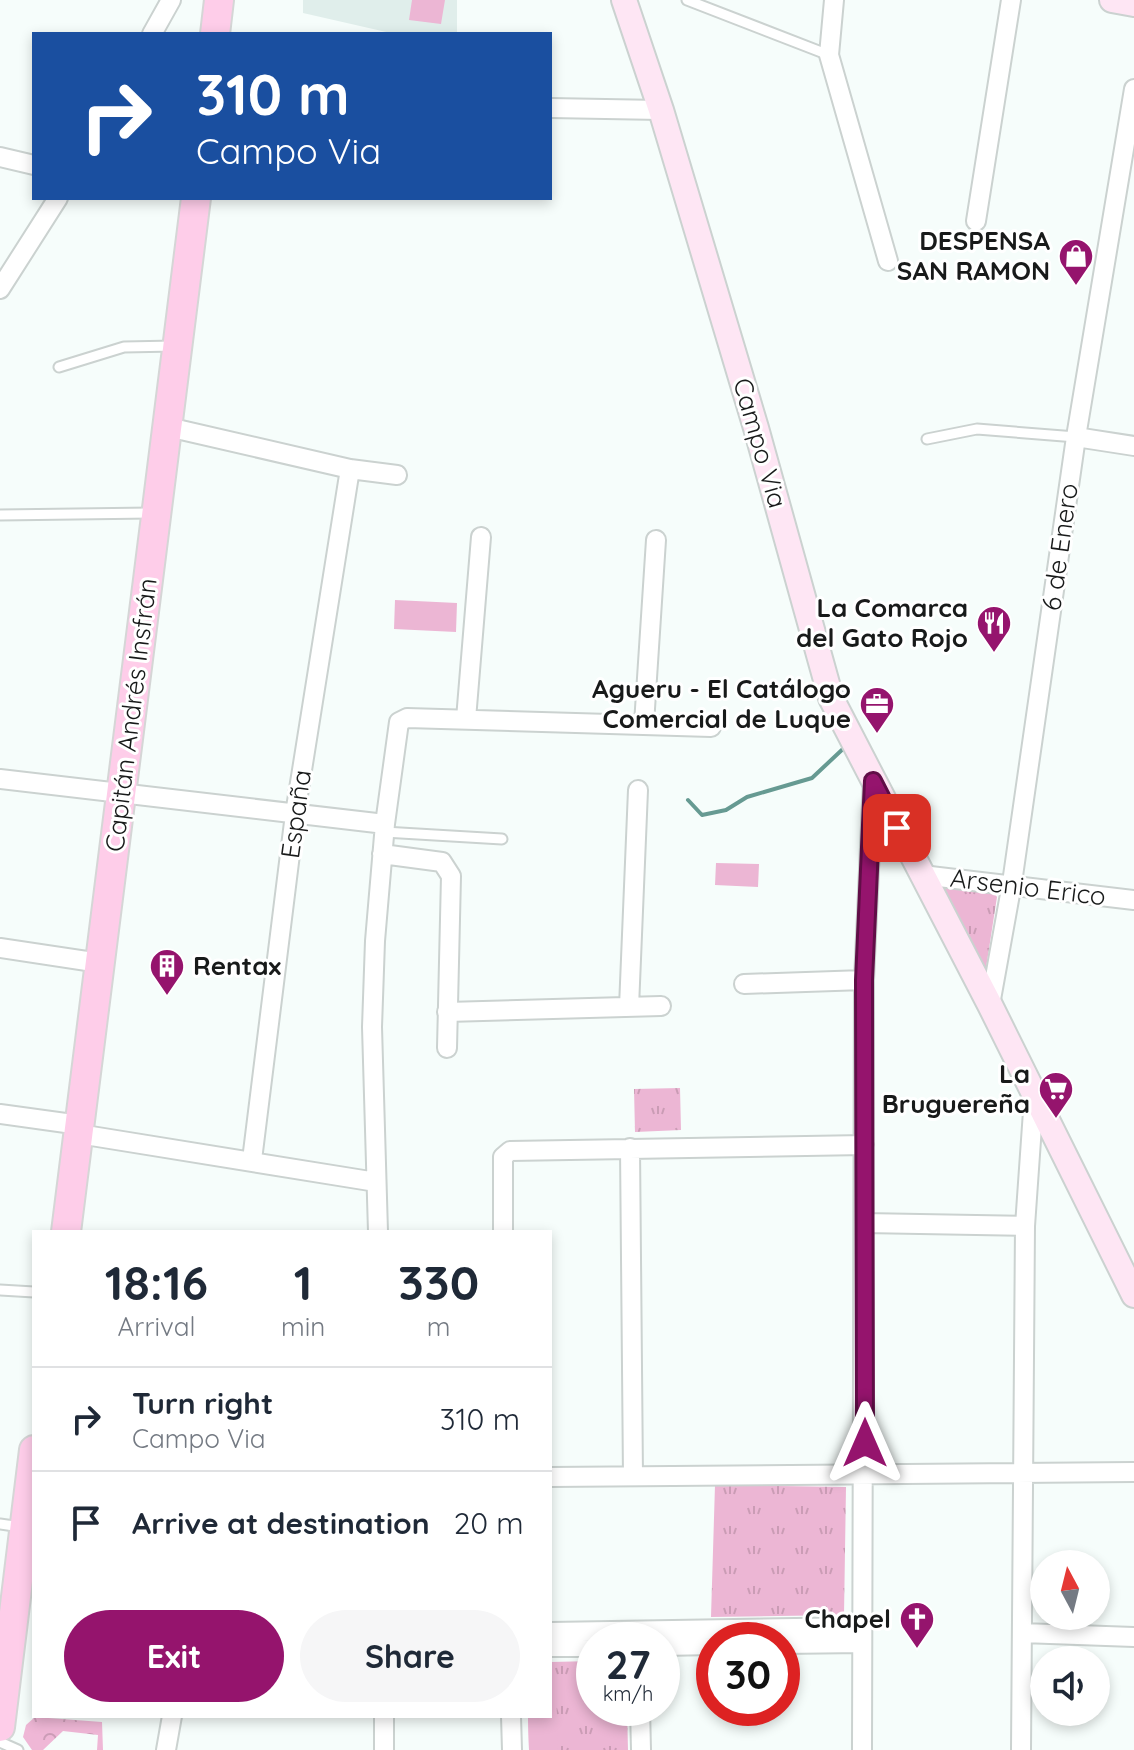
<!DOCTYPE html>
<html lang="en">
<head>
<meta charset="utf-8">
<style>
  :root { --surface:#fff; --page:#f6f6f7; --text:#1f2937; --muted:#747a83; --line:#e0e1e3; --accent:#95146d }
  body { margin:0; font-family:Quicksand,sans-serif; background:var(--page); color:var(--text); height:100vh; display:flex; flex-direction:column; font-size:30px; white-space:nowrap }
  * { box-sizing:border-box; margin:0 }
  p { font-size:26px; color:var(--muted) }
  .icon { flex:none; width:44px; height:44px; fill:none; stroke:currentColor; stroke-width:2; stroke-linecap:round; stroke-linejoin:round }
  .map { position:relative; flex:1; overflow:hidden }
  .sheet { position:absolute; left:32px; top:1230px; width:520px; height:488px; display:flex; flex-direction:column; background:var(--surface); border-radius:0px; box-shadow:0 4px 12px #0003 }
  .sheet>* { flex:none }
  .top-card { position:absolute; left:32px; top:32px; width:520px; height:168px; border-radius:0px; box-shadow:0 4px 12px #0003; background:#1a4fa0; color:#fff; overflow:hidden }
  .needle { width:52px; rotate:353deg }
  .buttons { position:absolute; left:1030px; top:1550px; display:grid; gap:16px }
  .buttons a { display:grid; place-items:center; width:80px; height:80px; border-radius:50%; background:var(--surface); box-shadow:0 4px 12px #0003; font-size:40px }
  .speed { position:absolute; left:576px; top:1622px; display:flex; gap:16px; font-size:40px; font-weight:700; text-align:center }
  .speed>* { display:grid; place-content:center; width:104px; height:104px; border-radius:50%; background:var(--surface); box-shadow:0 4px 12px #0003; line-height:1 }
  .speed small { font-size:20px; font-weight:400 }
  .speed .limit { border:12px solid #d22; background:#fff; color:#111 }
  .pin { position:absolute; display:grid; place-items:center; width:68px; height:68px; color:#fff; margin:-34px; border-radius:16px; box-shadow:0 4px 12px #0006 }
  .me { position:absolute; width:88px; margin:-44px; rotate:0deg; stroke-linejoin:round; filter:drop-shadow(0 0 6px #0008) }
  .turn { display:flex; align-items:center; gap:28px; height:168px; padding:0 32px; font-size:36px }
  .turn .icon { width:104px; height:104px; stroke-width:2.5 }
  .turn b { display:block; font-size:56px; line-height:68px }
  .eta { display:flex; justify-content:space-evenly; align-items:center; height:136px; text-align:center }
  .eta b { font-size:48px; font-weight:700; line-height:56px }
  .cta { display:flex; gap:16px; margin-top:auto; padding:16px 32px }
  .cta a { flex:1; height:92px; border-radius:48px; background:var(--accent); color:#fff; font-size:32px; font-weight:700; line-height:92px; text-align:center }
  .cta a+a { background:var(--page); color:var(--text) }
  ul { padding:0; list-style:none }
  li { display:flex; align-items:center; gap:24px; height:104px; padding:0 32px; border-top:2px solid var(--line) }
  li div { flex:1 }
  li b { display:block; font-size:30px }
  li em { font-style:normal }
  .map>svg:first-child { display:block }
  .built { fill:#e0eeeb }
  .forest { fill:url(#forest-crowns) }
  .park { fill:url(#park-tufts) }
  .pitch { fill:#ecb6d4 }
  .lines { fill:none; stroke-linecap:round; stroke-linejoin:round }
  .stream { stroke:#669a92; stroke-width:4 }
  .lane-casing { stroke:#cbd2d0; stroke-width:13 }
  .street-casing { stroke:#cbd2d0; stroke-width:22 }
  .secondary-casing { stroke:#cbd2d0; stroke-width:28 }
  .primary-casing { stroke:#d5d6d6; stroke-width:32 }
  .lane { stroke:#fff; stroke-width:9 }
  .street { stroke:#fff; stroke-width:18 }
  .secondary { stroke:#fee6f4; stroke-width:24 }
  .primary { stroke:#fecde9; stroke-width:28 }
  .route-casing { stroke:#610d47; stroke-width:20 }
  .route { stroke:#95146d; stroke-width:14 }
  .labels { text-anchor:middle; stroke-width:6; stroke-linejoin:round; paint-order:stroke }
  .poi-label { font-size:26px; font-weight:bold; fill:#181a1a; stroke:#fff; text-anchor:end }
  .street-label { font-size:26px; fill:#181a1a; stroke:#fff }
</style>
</head>
<body>
<div class="map">
<svg width="1134" height="1750" viewBox="0 0 1134 1750">
  <defs>
    <pattern id="forest-crowns" width="20" height="18" patternUnits="userSpaceOnUse" patternTransform="scale(2)"><rect width="20" height="18" fill="#efb7d6"/><path d="M2 6a3 3 0 1 1 6 0M12 15a3 3 0 1 1 6 0" fill="none" stroke="#cc9db7"/></pattern>
    <pattern id="park-tufts" width="24" height="20" patternUnits="userSpaceOnUse" patternTransform="scale(2)"><rect width="24" height="20" fill="#ecb6d4"/><path d="M3 7l-1-3M5 7V3M7 7l1-3M15 17l-1-3M17 17v-4M19 17l1-3" fill="none" stroke="#ca9cb5"/></pattern>
  </defs>
  <rect width="100%" height="100%" fill="#f6fdfb"/>
  <path class="built" d="M303 0H457V34H395L303 13Z"/>
  <path class="forest" d="M35 1717 102 1722 103 1750H97L98 1735 63 1731 43 1750H32L23 1737 26 1725Z"/>
  <path class="park" d="M942 883 993 891 997 897 986 968 983 969 939 886Z
    M680 1088 681 1130 635 1132 634 1089Z
    M715 1485 846 1487 844 1615 711 1617Z
    M594 1661V1708H627L628 1750H529L528 1716H550V1662Z"/>
  <path class="pitch" d="M412 0H445L441 24 409 20Z
    M395 600 457 603 456 632 394 629Z
    M716 863 759 864 758 887 715 885Z
    M550 1689H556L558 1750H529L528 1716H550Z"/>
  <g class="lines">
    <path class="stream" d="M688 800 702 815 726 810 747 797 812 778 845 747"/>
    <g class="lane-casing">
      <path id="lane" d="M687 0 829 55
        M59 367 124 347 175 346
        M927 439 977 429 1076 437
        M0 515 151 513
        M384 832 502 839
        M0 1290 34 1292
        M0 1524 21 1527
        M0 1742 18 1750"/>
    </g>
    <g class="street-casing">
      <path id="street" d="M834 0 829 55 888 261
        M152 34 171 0
        M550 108 661 110
        M0 157 34 165
        M976 221 1011 0
        M0 289 58 198
        M168 427 350 469 397 475
        M1076 437 1134 446
        M466 719 481 537
        M644 724 656 540
        M0 779 385 824
        M382 854 442 862 451 876 447 1048
        M922 875 1134 900
        M0 948 100 963
        M744 984 864 980
        M990 1005 1012 883 1076 437 1134 89
        M629 1007 638 790
        M447 1012 661 1006
        M0 1114 80 1125
        M79 1134 376 1182
        M630 1148 633 1476
        M252 1160 295 814 350 469
        M864 1223 1025 1226
        M378 1232 372 1027 375 941 385 824 399 722 407 718 711 727
        M503 1232V1157L510 1151 864 1145
        M550 1477 1134 1472
        M550 1632 862 1627
        M1022 1633 1134 1637
        M782 1644 862 1643
        M662 1646 714 1645
        M550 1647H594
        M640 1708 641 1750
        M384 1716V1750
        M511 1716 512 1750
        M166 1750 172 1716
        M862 1750 864 980 873 781
        M1021 1750 1025 1226 1034 1097"/>
    </g>
    <g class="secondary-casing">
      <path id="secondary" d="M624 0 661 110 756 428 831 698 990 1005 1134 1295
        M1112 0 1134 4"/>
    </g>
    <g class="primary-casing">
      <path id="primary" d="M215 34 219 0
        M66 1232 196 198
        M0 1727 34 1450"/>
    </g>
    <use href="#lane" class="lane"/>
    <use href="#street" class="street"/>
    <use href="#secondary" class="secondary"/>
    <use href="#primary" class="primary"/>
  </g>
  <g class="lines">
    <g class="route-casing">
      <path id="route" d="M865 1443 864 980 873 781 897 828"/>
    </g>
    <use href="#route" class="route"/>
  </g>
  <defs>
    <g id="shop-pin" transform="scale(1.8)"><path d="M0 17L-7.5 6A9.5 9.5 0 1 1 7.5 6Z" fill="#95146d" stroke="#fff"/><path d="M-5-2.5h2.3a2.7 3.5 0 0 1 5.4 0H5L5.5 6h-11ZM-1.5-2.5h3a1.5 2.3 0 0 0-3 0Z" fill="#fff"/></g>
    <g id="restaurant-pin" transform="scale(1.8)"><path d="M0 17L-7.5 6A9.5 9.5 0 1 1 7.5 6Z" fill="#95146d" stroke="#fff"/><path d="M-5-6h1v4h1v-4h1v4h1v-4h1v5L-1.5 .5V6h-2V.5L-5-1ZM5-6V6H3V1.5H1.5Q1.5-4 5-6Z" fill="#fff"/></g>
    <g id="office-pin" transform="scale(1.8)"><path d="M0 17L-7.5 6A9.5 9.5 0 1 1 7.5 6Z" fill="#95146d" stroke="#fff"/><path d="M-6-3h4V-5.5h4V-3h4V5H-6ZM-1-4.5V-3h2v-1.5ZM-6 0V1H6V0Z" fill="#fff"/></g>
    <g id="building-pin" transform="scale(1.8)"><path d="M0 17L-7.5 6A9.5 9.5 0 1 1 7.5 6Z" fill="#95146d" stroke="#fff"/><path d="M-4-6H4V6H1V3H-1V6H-4ZM-2.5-4.3h1.7v1.8h-1.7ZM.8-4.3h1.7v1.8H.8ZM-2.5-1h1.7V.8h-1.7ZM.8-1h1.7V.8H.8Z" fill="#fff"/></g>
    <g id="supermarket-pin" transform="scale(1.8)"><path d="M0 17L-7.5 6A9.5 9.5 0 1 1 7.5 6Z" fill="#95146d" stroke="#fff"/><path d="M-6-5.5h2.5l.6 2H6L4.5 2H-2.5L-4.4-4H-6ZM-1.5 3.2a1.3 1.3 0 1 0 .1 0ZM3 3.2a1.3 1.3 0 1 0 .1 0Z" fill="#fff"/></g>
    <g id="church-pin" transform="scale(1.8)"><path d="M0 17L-7.5 6A9.5 9.5 0 1 1 7.5 6Z" fill="#95146d" stroke="#fff"/><path d="M-1.2-6h2.4v3.5h3.3v2.4h-3.3V6h-2.4V-.1h-3.3v-2.4h3.3Z" fill="#fff"/></g>
  </defs>
  <g fill-rule="evenodd">
    <use href="#shop-pin" x="1076" y="256"/>
    <use href="#restaurant-pin" x="994" y="623"/>
    <use href="#office-pin" x="877" y="704"/>
    <use href="#building-pin" x="167" y="966"/>
    <use href="#supermarket-pin" x="1056" y="1089"/>
    <use href="#church-pin" x="917" y="1619"/>
  </g>
  <g class="labels">
    <g class="poi-label">
      <text x="1050" y="250">DESPENSA<tspan x="1050" dy="30">SAN RAMON</tspan></text>
      <text x="968" y="617">La Comarca<tspan x="968" dy="30">del Gato Rojo</tspan></text>
      <text x="851" y="698">Agueru - El Catálogo<tspan x="851" dy="30">Comercial de Luque</tspan></text>
      <text x="193" y="975" text-anchor="start">Rentax</text>
      <text x="1030" y="1083">La<tspan x="1030" dy="30">Bruguereña</tspan></text>
      <text x="891" y="1628">Chapel</text>
    </g>
    <g class="street-label">
      <text transform="translate(760 443) rotate(74)" y="9">Campo Via</text>
      <text transform="translate(1060 547) rotate(-82)" y="9">6 de Enero</text>
      <text transform="translate(131 715) rotate(-83)" y="9">Capitán Andrés Insfrán</text>
      <text transform="translate(296 814) rotate(-82)" y="9">España</text>
      <text transform="translate(1028 887) rotate(7)" y="9">Arsenio Erico</text>
    </g>
  </g>
</svg>
<div class="buttons">
<a><svg class="needle" viewBox="-14 -14 28 28"><path d="M0-13l5 13h-10z" fill="#e53935"/><path d="M0 13l5-13h-10z" fill="#747a83"/></svg></a>
<a><svg class="icon" aria-label="sound" viewBox="0 0 24 24"><path d="M4 9h4l5-4v14l-5-4H4zM17 9q2 3 0 6"/></svg></a>
</div>
<div class="speed"><div>27<small>km/h</small></div><div class="limit">30</div></div>
<div class="pin" style="left:897px;top:828px;background:#d93025"><svg class="icon" aria-label="arrive" viewBox="0 0 24 24"><path d="M6 21V4h12l-3 4 3 4H6"/></svg></div>
<svg class="me" style="left:865px;top:1443px" viewBox="-20 -20 40 40"><path d="M0-17L14 15 0 8-14 15z" fill="#95146d" stroke="#fff" stroke-width="4"/></svg>
<div class="top-card">
<div class="turn"><svg class="icon" aria-label="right" viewBox="0 0 24 24"><path d="M7 20v-9h11M14 6l5 5-5 5"/></svg><div><b>310 m</b>Campo Via</div></div>
</div>
<section class="sheet">
<div class="eta">
<div><b>18:16</b><p>Arrival</p></div>
<div><b>1</b><p>min</p></div>
<div><b>330</b><p>m</p></div>
</div>
<ul>
<li><svg class="icon" aria-label="right" viewBox="0 0 24 24"><path d="M7 20v-9h11M14 6l5 5-5 5"/></svg><div><b>Turn right</b><p>Campo Via</p></div><em>310 m</em></li>
<li><svg class="icon" aria-label="arrive" viewBox="0 0 24 24"><path d="M6 21V4h12l-3 4 3 4H6"/></svg><div><b>Arrive at destination</b></div><em>20 m</em></li>
</ul>
<div class="cta"><a>Exit</a><a>Share</a></div>
</section>
</div>
</body>
</html>
